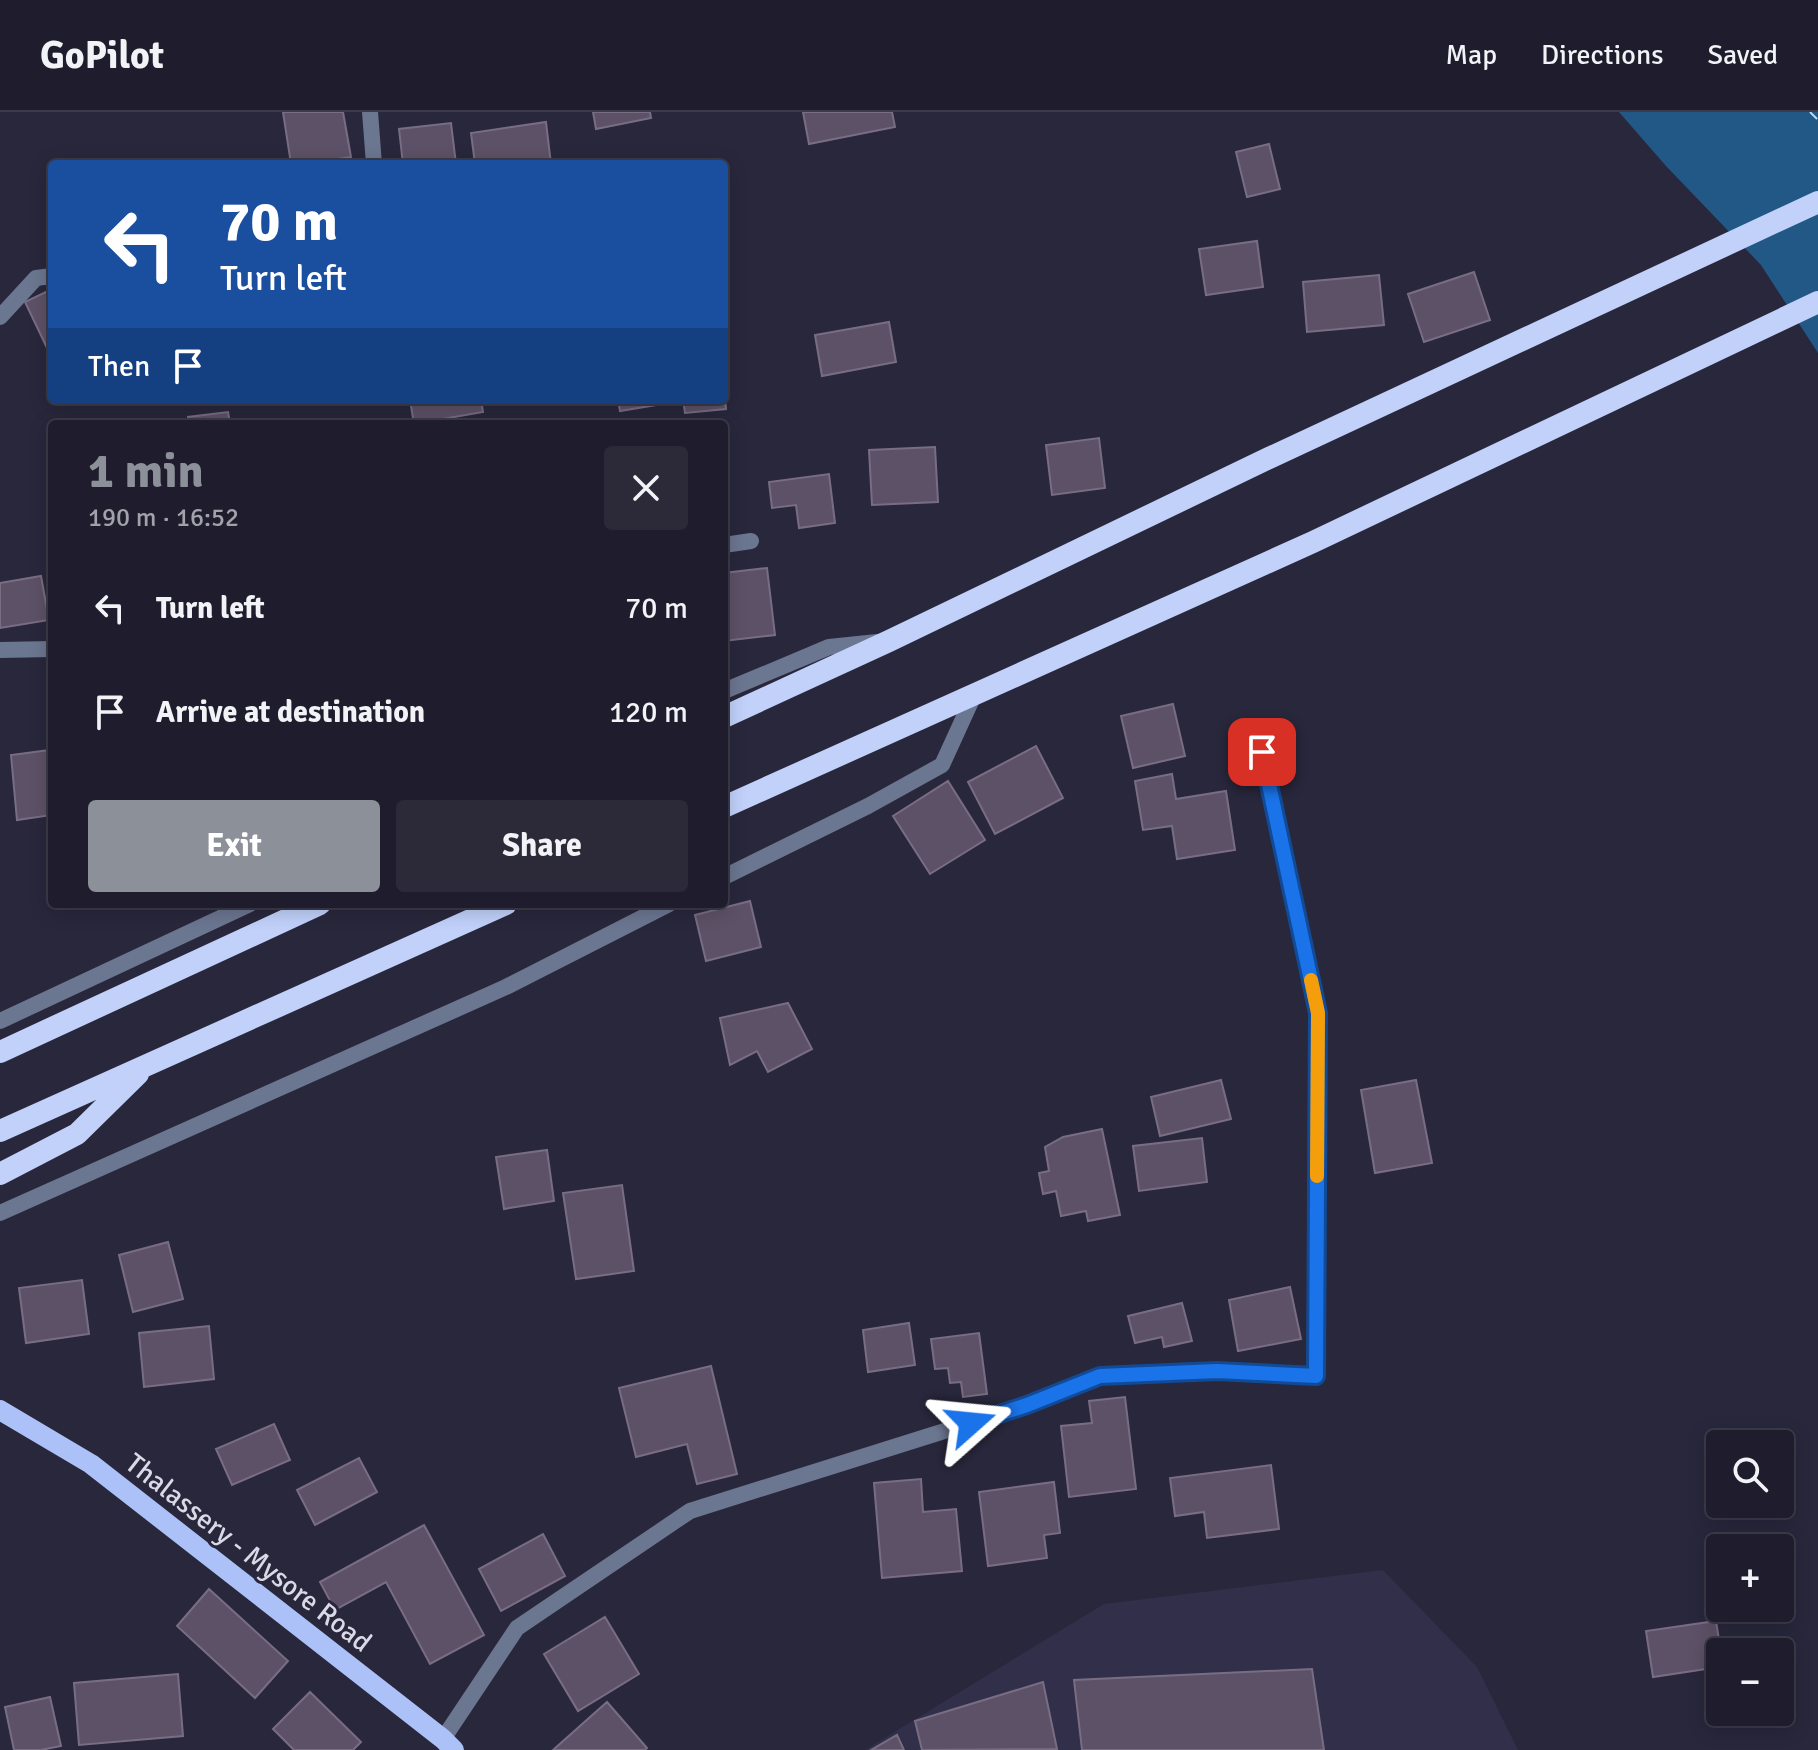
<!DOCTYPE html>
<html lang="en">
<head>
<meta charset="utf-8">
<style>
  :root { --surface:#1f1d2d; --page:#2c2a39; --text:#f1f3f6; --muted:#a1a2aa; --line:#3c3b49; --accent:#8c9099 }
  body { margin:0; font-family:Signika,sans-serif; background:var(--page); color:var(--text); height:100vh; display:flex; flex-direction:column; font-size:30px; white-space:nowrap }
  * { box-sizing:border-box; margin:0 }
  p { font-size:26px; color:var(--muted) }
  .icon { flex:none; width:44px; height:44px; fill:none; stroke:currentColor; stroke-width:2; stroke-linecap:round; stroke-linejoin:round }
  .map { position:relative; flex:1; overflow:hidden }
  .drawer { position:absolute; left:48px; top:308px; width:680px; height:488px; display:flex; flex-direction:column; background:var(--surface); border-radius:8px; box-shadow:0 4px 20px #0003,0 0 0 2px var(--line) }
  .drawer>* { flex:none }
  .banner { position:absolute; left:48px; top:48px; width:680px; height:244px; border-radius:8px; box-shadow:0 4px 20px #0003,0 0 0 2px var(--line); background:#1a4fa0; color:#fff; overflow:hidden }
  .controls { position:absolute; left:1706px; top:1318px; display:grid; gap:16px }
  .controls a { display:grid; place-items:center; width:88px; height:88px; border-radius:8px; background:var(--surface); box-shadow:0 4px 20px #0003,0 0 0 2px var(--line); font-size:40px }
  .pin { position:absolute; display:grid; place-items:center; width:68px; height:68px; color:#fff; margin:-34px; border-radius:16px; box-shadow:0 4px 12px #0006 }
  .me { position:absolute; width:88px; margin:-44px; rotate:72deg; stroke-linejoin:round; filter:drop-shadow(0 0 6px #0008) }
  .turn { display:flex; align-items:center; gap:28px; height:168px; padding:0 40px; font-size:36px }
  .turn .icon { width:104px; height:104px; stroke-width:2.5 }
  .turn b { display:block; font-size:56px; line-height:68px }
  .then { display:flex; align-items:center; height:76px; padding:0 40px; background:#0003; gap:16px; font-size:30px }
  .round { display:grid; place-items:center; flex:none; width:84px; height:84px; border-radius:8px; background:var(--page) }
  .summary { display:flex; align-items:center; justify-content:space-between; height:136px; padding:0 40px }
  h1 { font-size:48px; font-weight:800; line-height:60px; color:var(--accent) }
  .button { display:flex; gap:16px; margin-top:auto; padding:16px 40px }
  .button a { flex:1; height:92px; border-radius:8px; background:var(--accent); color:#fff; font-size:32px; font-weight:800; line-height:92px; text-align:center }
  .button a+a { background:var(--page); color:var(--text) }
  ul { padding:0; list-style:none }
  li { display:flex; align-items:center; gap:24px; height:104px; padding:0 40px }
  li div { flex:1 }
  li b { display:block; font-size:30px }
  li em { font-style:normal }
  header { display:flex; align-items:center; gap:48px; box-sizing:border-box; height:112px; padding:0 40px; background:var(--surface); border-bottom:2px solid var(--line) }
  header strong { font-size:38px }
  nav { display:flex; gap:44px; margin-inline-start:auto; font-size:28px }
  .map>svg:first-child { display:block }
  .built { fill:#312f4a }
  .water { fill:#225886 }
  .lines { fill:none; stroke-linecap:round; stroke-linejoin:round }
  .ferry { stroke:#bbd9f5; stroke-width:2; stroke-dasharray:10 8; stroke-linecap:butt }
  .building { fill:#5d5167; stroke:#796d84; stroke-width:2 }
  .minor { stroke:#6b7690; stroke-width:16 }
  .tertiary { stroke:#6b7690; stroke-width:16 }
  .primary { stroke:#acc1f8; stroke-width:20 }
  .trunk { stroke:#c1d1fa; stroke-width:22 }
  .route-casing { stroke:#114b97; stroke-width:20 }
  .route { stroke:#1a73e8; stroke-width:14 }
  .slow { stroke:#f59e0b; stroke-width:14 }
  .labels { text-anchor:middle; stroke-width:6; stroke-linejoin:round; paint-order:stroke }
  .street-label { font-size:28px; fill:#dad9e7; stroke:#29273c }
</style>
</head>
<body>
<header>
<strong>GoPilot</strong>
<nav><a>Map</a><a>Directions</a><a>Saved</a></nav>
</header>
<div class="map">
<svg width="1818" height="1638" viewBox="0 0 1818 1638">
  <rect width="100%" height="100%" fill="#29273c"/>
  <path class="built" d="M1383 1458 1477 1555 1518 1638H865L1104 1492Z"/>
  <path class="water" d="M1619 0H1818V241L1761 153 1666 54Z"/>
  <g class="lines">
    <path class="ferry" d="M1810 0 1818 8"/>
  </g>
  <path class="building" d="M283 0H343L351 45 305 52H291Z
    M593 0H650L651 6 596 17Z
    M803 0H892L895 15 809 32Z
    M546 10 551 52H475L471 21Z
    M451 11 456 52H403L399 17Z
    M1269 32 1280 77 1247 85 1236 40Z
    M1257 129 1263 175 1206 183 1199 137Z
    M1474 160 1490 208 1424 230 1408 182Z
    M1379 163 1384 213 1307 220 1303 170Z
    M52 177V234L47 236 25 190Z
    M889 210 896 250 822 264 815 223Z
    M724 279 726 297 685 301 683 288H724Z
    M410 288H481L483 300 414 312Z
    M618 288H662L663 292 620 299Z
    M228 300 230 312H188V305Z
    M1099 326 1105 376 1052 383 1046 333Z
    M935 335 938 390 872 393 869 338Z
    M829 362 835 411 799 416 796 393 772 396 769 370Z
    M767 456 775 523 724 529V461Z
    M41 464 49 508 0 516V471Z
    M1173 592 1185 644 1133 656 1121 604Z
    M1036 634 1063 686 995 722 968 670Z
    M50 638 52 703 17 708 11 643Z
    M1172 662 1176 687 1226 679 1235 738 1177 747 1172 714 1143 718 1135 669Z
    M948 669 985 728 930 762 893 704Z
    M750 789 761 835 706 849 695 803Z
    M788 891 812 937 768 960 757 939 730 953 720 906Z
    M1221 968 1231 1007 1160 1024 1151 985Z
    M1416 968 1432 1051 1375 1061 1361 978Z
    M1102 1017 1120 1103 1088 1109 1086 1099 1061 1104 1056 1079 1043 1082 1039 1061 1049 1059 1045 1035 1063 1025Z
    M1202 1026 1207 1070 1139 1079 1133 1034Z
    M547 1038 554 1089 504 1097 496 1045Z
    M622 1073 634 1159 576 1167 563 1081Z
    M168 1130 183 1187 133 1200 119 1143Z
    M82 1168 89 1222 26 1231 19 1176Z
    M1290 1175 1301 1227 1238 1239 1229 1188Z
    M1182 1191 1192 1229 1164 1235 1162 1225 1135 1231 1128 1204Z
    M909 1211 915 1253 868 1260 863 1218Z
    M209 1214 214 1267 144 1275 139 1221Z
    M979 1221 987 1282 963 1285 961 1270 950 1271 948 1256 935 1257 931 1227Z
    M711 1254 737 1362 697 1372 687 1332 636 1345 619 1276Z
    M1125 1285 1136 1377 1069 1385 1061 1314 1092 1311 1089 1289Z
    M274 1312 290 1348 232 1373 216 1337Z
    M359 1346 377 1380 315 1413 297 1378Z
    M1271 1353 1279 1417 1207 1426 1204 1400 1175 1404 1170 1366Z
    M921 1367 923 1400 956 1397 962 1459 882 1466 874 1371Z
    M1054 1370 1060 1421 1044 1423 1047 1446 988 1454 979 1380Z
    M424 1413 484 1523 430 1552 386 1470 335 1498 320 1470Z
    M543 1422 565 1464 501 1499 479 1457Z
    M209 1477 288 1549 255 1586 177 1514Z
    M605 1505 639 1562 578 1599 544 1542Z
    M1716 1509 1721 1540 1720 1555 1653 1565 1646 1519Z
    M1312 1557 1324 1638H1082L1074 1568Z
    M178 1562 183 1624 79 1633 74 1571Z
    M1043 1570 1057 1637 922 1638 915 1609Z
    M310 1580 361 1630 353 1638H294L273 1617Z
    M50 1585 61 1634 41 1638H14L5 1595Z
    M607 1590 647 1636 645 1638H553Z
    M897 1623 904 1638H871Z"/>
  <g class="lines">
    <path class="minor" d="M370 0 374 52
      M0 205 36 166 52 164
      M724 433 751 429
      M0 538 52 537
      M443 1627 517 1516 690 1399 1027 1293 1100 1264 1217 1259 1316 1264 1318 901 1262 640"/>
    <path class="tertiary" d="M724 579 829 535 877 530
      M724 765 868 694 942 653 974 583
      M0 909 250 792
      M0 1101 506 875 669 792"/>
    <path class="primary" d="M0 1298 91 1352 443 1627 454 1638"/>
    <path class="trunk" d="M724 605 889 529 1269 346 1818 90
      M724 695 1313 430 1818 190
      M0 940 320 792
      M0 1019 506 792
      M0 1062 77 1022 138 962"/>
  </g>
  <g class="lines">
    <g class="route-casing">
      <path id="route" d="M971 1311 1027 1293 1100 1264 1217 1259 1316 1264 1318 901 1262 640"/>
    </g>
    <use href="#route" class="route"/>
    <path class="slow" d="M1311 868 1318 901 1317 1064"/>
  </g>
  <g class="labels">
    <g class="street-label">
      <text transform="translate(249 1440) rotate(38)" y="10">Thalassery - Mysore Road</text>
    </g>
  </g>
</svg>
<div class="controls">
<a><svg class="icon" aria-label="search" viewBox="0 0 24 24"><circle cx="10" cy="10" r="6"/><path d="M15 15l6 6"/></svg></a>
<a>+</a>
<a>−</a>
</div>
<div class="pin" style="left:1262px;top:640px;background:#d93025"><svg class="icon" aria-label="arrive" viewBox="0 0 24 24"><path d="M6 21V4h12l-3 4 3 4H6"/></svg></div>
<svg class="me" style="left:971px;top:1311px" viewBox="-20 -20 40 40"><path d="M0-17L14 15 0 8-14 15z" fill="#1a73e8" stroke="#fff" stroke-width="4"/></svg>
<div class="banner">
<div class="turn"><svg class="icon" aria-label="left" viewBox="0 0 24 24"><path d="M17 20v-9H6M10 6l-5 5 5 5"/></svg><div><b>70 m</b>Turn left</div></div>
<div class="then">Then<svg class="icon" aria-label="arrive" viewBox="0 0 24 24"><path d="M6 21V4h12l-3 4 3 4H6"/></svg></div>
</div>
<section class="drawer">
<div class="summary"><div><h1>1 min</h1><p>190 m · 16:52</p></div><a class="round"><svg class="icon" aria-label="close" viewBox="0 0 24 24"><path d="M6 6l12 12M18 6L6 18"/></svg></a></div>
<ul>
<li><svg class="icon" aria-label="left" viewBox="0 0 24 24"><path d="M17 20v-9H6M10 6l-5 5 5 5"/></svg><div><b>Turn left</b></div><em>70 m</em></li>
<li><svg class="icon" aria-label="arrive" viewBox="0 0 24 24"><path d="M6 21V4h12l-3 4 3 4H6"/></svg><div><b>Arrive at destination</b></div><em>120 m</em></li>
</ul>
<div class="button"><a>Exit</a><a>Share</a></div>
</section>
</div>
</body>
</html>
